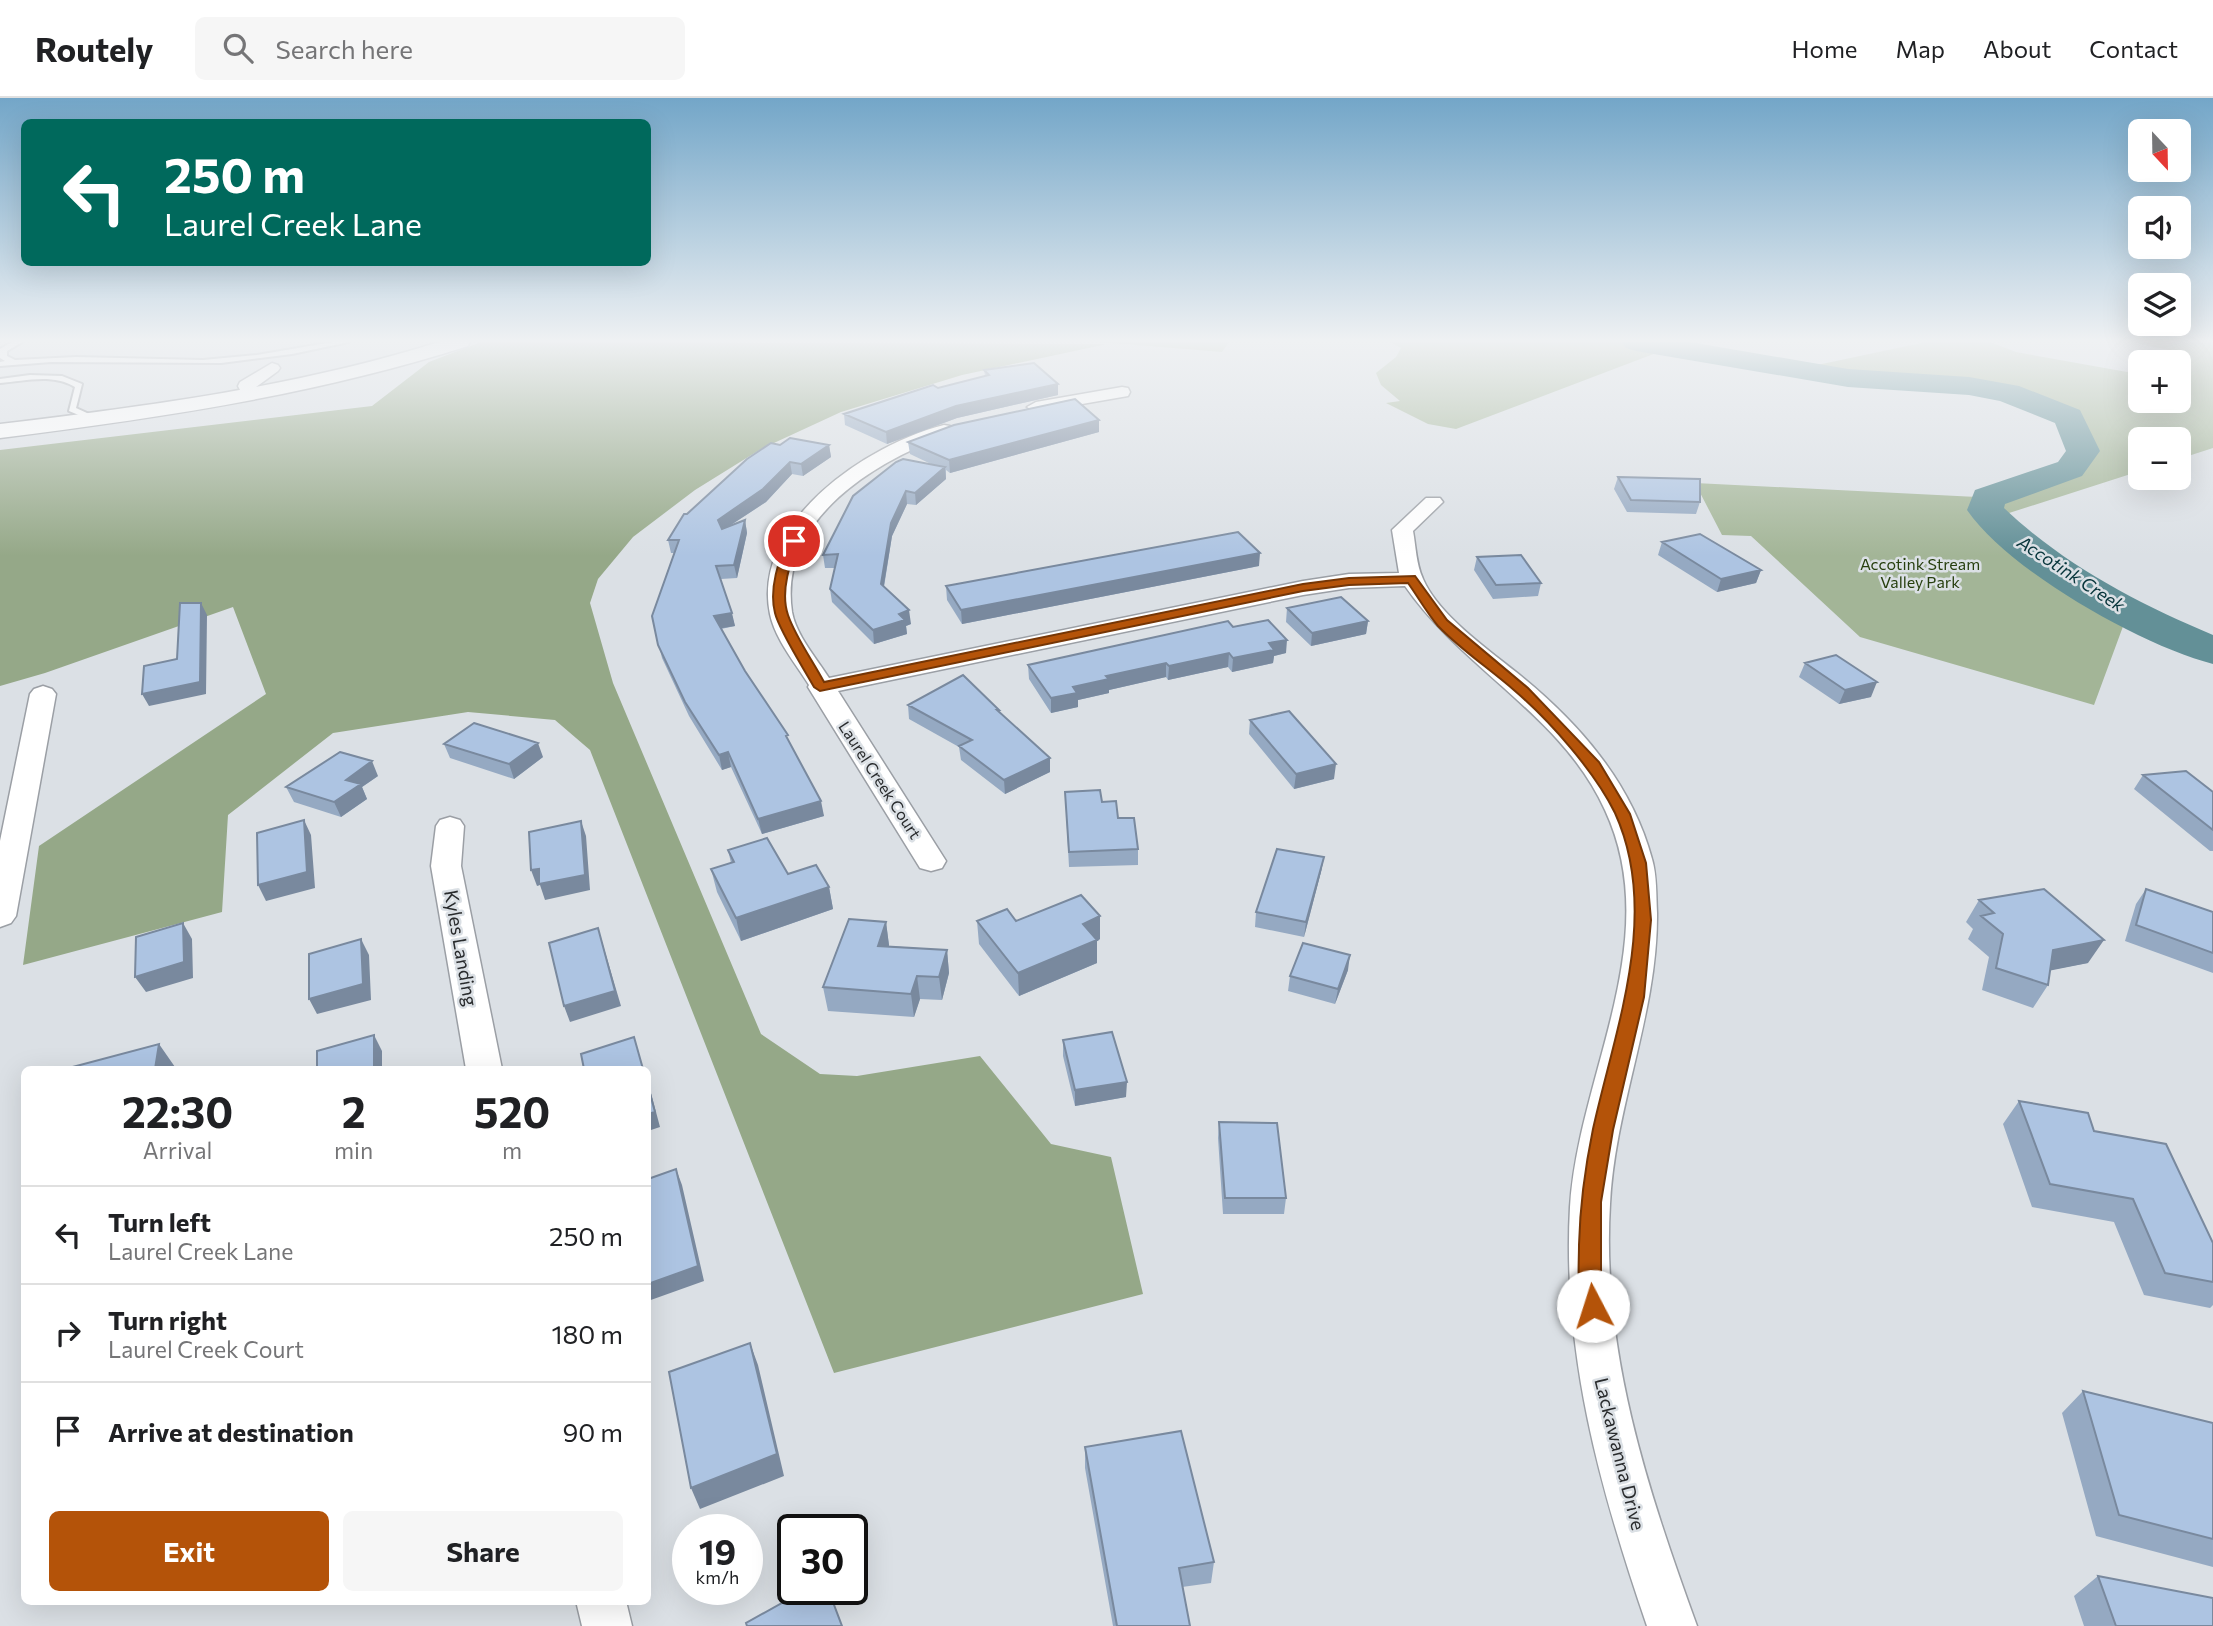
<!DOCTYPE html>
<html lang="en">
<head>
<meta charset="utf-8">
<style>
  :root { --surface:#fff; --page:#f6f6f6; --text:#202124; --muted:#757577; --line:#e0e0e0; --accent:#b45309 }
  body { margin:0; font-family:Commissioner,sans-serif; background:var(--page); color:var(--text); height:100vh; display:flex; flex-direction:column; font-size:26px; white-space:nowrap }
  * { box-sizing:border-box; margin:0 }
  p { font-size:23px; color:var(--muted) }
  .icon { flex:none; width:38px; height:38px; fill:none; stroke:currentColor; stroke-width:2; stroke-linecap:round; stroke-linejoin:round }
  .map { position:relative; flex:1; overflow:hidden }
  .sheet { position:absolute; left:21px; top:968px; width:630px; height:539px; display:flex; flex-direction:column; background:var(--surface); border-radius:10px; box-shadow:0 7px 28px #0002 }
  .sheet>* { flex:none }
  .banner { position:absolute; left:21px; top:21px; width:630px; height:147px; border-radius:10px; box-shadow:0 7px 28px #0002; background:#00695c; color:#fff; overflow:hidden }
  .needle { width:46px; rotate:158deg }
  .tools { position:absolute; left:2128px; top:21px; display:grid; gap:14px }
  .tools a { display:grid; place-items:center; width:63px; height:63px; border-radius:10px; background:var(--surface); box-shadow:0 7px 28px #0002; font-size:35px }
  .speed { position:absolute; left:672px; top:1416px; display:flex; gap:14px; font-size:35px; font-weight:700; text-align:center }
  .speed>* { display:grid; place-content:center; width:91px; height:91px; border-radius:50%; background:var(--surface); box-shadow:0 7px 28px #0002; line-height:1 }
  .speed small { font-size:18px; font-weight:400 }
  .speed .limit { border:4px solid #111; border-radius:10px; background:#fff; color:#111 }
  .pin { position:absolute; display:grid; place-items:center; width:60px; height:60px; color:#fff; margin:-30px; border:4px solid #fff; border-radius:50%; box-shadow:0 2px 7px #0007 }
  .me { position:absolute; width:77px; margin:-38px; rotate:355deg; stroke-linejoin:round; filter:drop-shadow(0 0 5px #0008) }
  .turn { display:flex; align-items:center; gap:24px; height:147px; padding:0 28px; font-size:32px }
  .turn .icon { width:91px; height:91px; stroke-width:2.5 }
  .turn b { display:block; font-size:49px; line-height:60px }
  .eta { display:flex; justify-content:space-evenly; align-items:center; height:119px; text-align:center }
  .eta b { font-size:42px; font-weight:700; line-height:49px }
  .button { display:flex; gap:14px; margin-top:auto; padding:14px 28px }
  .button a { flex:1; height:80px; border-radius:10px; background:var(--accent); color:#fff; font-size:28px; font-weight:700; line-height:80px; text-align:center }
  .button a+a { background:var(--page); color:var(--text) }
  ul { padding:0; list-style:none }
  li { display:flex; align-items:center; gap:21px; height:98px; padding:0 28px; border-top:2px solid var(--line) }
  li div { flex:1 }
  li b { display:block; font-size:26px }
  li em { font-style:normal }
  header { display:flex; align-items:center; gap:42px; box-sizing:border-box; height:98px; padding:0 35px; background:var(--surface); border-bottom:2px solid var(--line) }
  header strong { font-size:33px }
  nav { display:flex; gap:38px; margin-inline-start:auto; font-size:24px }
  .search { width:490px; height:63px; background:var(--page); display:flex; align-items:center; gap:18px; box-sizing:border-box; padding:0 24px; border-radius:10px; color:var(--muted); font-size:26px }
  .map>svg:first-child { display:block }
  .green { fill:#a3b597 }
  .forest { fill:#95a888 }
  .lines { fill:none; stroke-linecap:round; stroke-linejoin:round }
  .river { fill:#639097; fill-rule:evenodd }
  .service-casing { stroke:#9b9fa5; stroke-width:4 }
  .minor-casing { stroke:#9b9fa5; stroke-width:3 }
  .tertiary-casing { stroke:#9b9fa5; stroke-width:3 }
  .service { fill:#fff; fill-rule:evenodd }
  .minor { fill:#fff; fill-rule:evenodd }
  .tertiary { fill:#fff; fill-rule:evenodd }
  .wall { fill:#95a9c2 }
  .shaded-wall { fill:#79899e }
  .building { fill:#adc4e2; stroke:#79899e; stroke-width:2 }
  .route { fill:#b45309; stroke:#753606; stroke-width:2 }
  .labels { text-anchor:middle; stroke-width:5; stroke-linejoin:round; paint-order:stroke }
  .far-park-label { font-size:16px; fill:#273f0f; stroke:#dbe0e5 }
  .far-street-label { font-size:16px; fill:#292b2d; stroke:#dbe0e5 }
  .far-water-label { font-size:18px; font-style:italic; fill:#07353b; stroke:#dbe0e5 }
  .street-label { font-size:19px; fill:#292b2d; stroke:#dbe0e5 }
</style>
</head>
<body>
<header>
<strong>Routely</strong>
<div class="search"><svg class="icon" aria-label="search" viewBox="0 0 24 24"><circle cx="10" cy="10" r="6"/><path d="M15 15l6 6"/></svg>Search here</div>
<nav><a>Home</a><a>Map</a><a>About</a><a>Contact</a></nav>
</header>
<div class="map">
<svg width="2213" height="1528" viewBox="0 0 2213 1528">
  <rect width="100%" height="100%" fill="#dbe0e5"/>
  <path class="green" d="M1100 244H1229L1222 254Z
    M1390 244H1619L1664 252 1456 331 1428 326 1386 305 1400 303 1381 287 1376 275 1396 259 1401 250Z
    M1926 244H1990L2016 254 2127 274 2140 269V303H2179V264H2152L2177 254 2134 244H2213V350L2179 361V341H2140V373L1981 424 2125 523 2094 607 1860 539 1751 438 1722 437 1695 385 1977 399 2078 363 2055 314 1991 292 1830 282 1784 274Z"/>
  <path class="forest" d="M481 244 1107 246 962 277 841 314 761 351 695 392 633 439 598 481 590 505 613 585 761 936 820 976 857 978 980 958 1051 1046 1111 1059 1143 1196 834 1275 590 652 555 622 468 614 333 635 228 717 222 814 23 867 39 748 266 596 233 509 45 575 0 588V352L372 308 429 264Z"/>
  <g class="lines">
    <path class="river" d="M1622 244H1690L1848 271 1969 279 2019 288 2080 312 2100 353 2082 378 2005 406 2004 410C2064 467 2137 505 2213 537V566C2142 548 2009 473 1967 412L1975 392 2058 364 2066 353 2055 325 2000 303 1969 297 1848 289 1636 253 1626 250Z"/>
    <g class="service-casing">
      <path id="service" d="M12 244H22L7 253V258L15 262 76 259 203 262 257 257 333 244H349L292 256 221 265 51 264 0 268V264L5 263 0 260V251Z
        M30 277 62 278 82 286 76 310 100 321 93 323 69 313 75 289C53 275 24 283 0 285V281Z"/>
    </g>
    <g class="minor-casing">
      <path id="minor" d="M272 265 278 267 280 270 278 273 252 292H240L238 288 240 284Z
        M1122 289 1128 290 1130 294 1128 298 1036 314 1027 309 1036 304Z
        M944 327 950 328 953 332 950 336C876 363 778 420 792 514 796 537 817 561 829 580L1303 483 1349 476 1399 475 1392 432 1426 400H1440L1443 404 1413 433C1416 449 1416 466 1423 481 1438 516 1486 550 1516 574 1577 623 1631 683 1652 761 1657 778 1656 797 1657 815 1658 914 1615 1007 1610 1106 1601 1252 1648 1393 1697 1528H1647C1600 1391 1562 1255 1570 1109 1578 977 1666 843 1605 712 1562 617 1463 572 1405 488L1349 490 1303 497 838 593 946 763 942 770 931 773 920 770 808 589 809 587C796 566 775 541 770 516 751 424 868 346 944 327Z
        M43 588 52 591 56 596 16 818 11 825 0 829V743L30 596 34 591Z
        M450 719 460 722 464 728 461 768 502 971H466L431 768 436 728 440 722Z
        M576 1503H626L632 1528H582Z"/>
    </g>
    <g class="tertiary-casing">
      <path id="tertiary" d="M439 244H470L468 248C315 297 159 320 0 340V326C148 308 296 289 439 244Z"/>
    </g>
    <use href="#service" class="service"/>
    <use href="#minor" class="minor"/>
    <use href="#tertiary" class="tertiary"/>
  </g>
  <path class="wall" d="M984 272 1058 286V297L957 320 887 346 845 327 844 316 938 290 985 278Z
    M1099 322V334L950 375 946 372V381L916 407 907 406 892 438 884 489 911 526 906 528 907 536 874 546 832 504 830 491 835 470H825L823 457 931 366 910 356 908 344Z
    M780 347H829L831 359 803 378 792 376 766 404 731 427 745 422 747 435 737 480 721 481 735 528 721 531 745 573 789 644 824 718 762 736 731 669 722 672 689 618 662 560 652 518 674 455H671L668 442 687 416Z
    M1618 379 1700 404 1696 416 1627 414 1614 391Z
    M1662 444 1761 472 1756 485 1717 494 1658 457Z
    M1477 459 1541 485 1538 498 1493 501 1474 472Z
    M1259 468 962 526 947 502 946 488Z
    M1287 510 1368 523 1366 536 1311 548 1286 524Z
    M1233 529 1286 555 1274 558 1273 565 1232 574 1228 569 1168 582 1166 579 1109 592V595L1078 602V609L1051 615 1029 581 1028 567Z
    M1805 565 1871 599 1839 606 1799 579Z
    M908 607 999 612 1000 615 1050 674 1005 696 961 662 959 649 909 621Z
    M1250 622 1334 681 1294 691 1249 636Z
    M444 646 543 659 514 681 450 660Z
    M2143 677 2213 694V753H2210L2134 691Z
    M378 678 362 689 367 701 341 719 294 704 286 689Z
    M1065 694 1118 720 1138 751V767L1069 769Z
    M728 752 788 776 829 789 833 811 741 843 717 794 711 771 731 765Z
    M1324 759 1321 774 1304 839 1255 829 1256 814Z
    M2146 791 2213 814V875L2125 843 2136 806Z
    M1979 802 2088 865 2050 872 2048 887 2033 910 1982 892 1989 859 1968 841 1973 831 1966 824Z
    M1100 818V841L1097 843V865L1019 898 979 846 977 823H1016Z
    M886 824 889 848 947 852 949 875 942 902 920 901 914 919 828 913 823 889Z
    M1348 872 1335 906 1288 893 1290 878Z
    M1063 942 1126 999 1075 1008 1063 958Z
    M2019 1003 2094 1033 2213 1145V1207L2210 1210 2144 1197 2114 1124 2032 1109 2003 1026Z
    M1219 1024 1286 1100 1284 1116H1223L1218 1040Z
    M2083 1293 2213 1325V1469L2096 1438 2062 1315Z
    M1085 1349 1214 1464 1211 1485 1182 1489 1190 1528H1113L1085 1370Z
    M2098 1478 2213 1528H2084L2074 1498Z"/>
  <path class="shaded-wall" d="M1058 286V297L957 320 887 346 886 334 956 308Z
    M1099 322V334L950 375 949 362Z
    M829 347 831 359 803 378 801 366Z
    M790 364 792 376 766 404 720 434 718 422Z
    M945 369 946 381 916 407 915 395Z
    M906 393 907 406 892 438 882 499 881 486 891 425Z
    M745 422 747 435 737 480 734 467Z
    M1260 455 1259 468 962 526 961 512Z
    M1761 472 1756 485 1717 494 1721 481Z
    M201 505 207 517 206 596 149 608 142 596 200 584Z
    M909 512 911 526 906 528 907 536 874 546 873 532 899 516Z
    M732 515 735 528 717 531 714 518Z
    M1368 523 1366 536 1311 548 1312 535Z
    M1287 542 1286 555 1274 558 1273 565 1232 574 1233 560 1269 545Z
    M1229 555 1228 569 1168 582 1169 568Z
    M1166 565V579L1109 592V595L1078 602V609L1051 615V600L1073 589 1106 578Z
    M1877 584 1871 599 1839 606 1845 592Z
    M538 645 543 659 514 681 509 666Z
    M728 654 731 669 722 672 719 657Z
    M1050 660V674L1005 696 1004 682Z
    M372 663 378 678 362 689 367 701 341 719 334 704 346 682Z
    M1336 666 1334 681 1294 691 1296 676Z
    M821 703 824 718 762 736 758 721Z
    M304 722 311 737 315 790 266 803 258 787Z
    M581 723 586 738 590 792 545 802 540 787 537 788 531 772Z
    M1324 759 1321 774 1304 839 1306 824Z
    M829 789 833 811 741 843 736 820Z
    M1100 818V841L1097 843V865L1019 898 1018 875 1083 826Z
    M886 824 889 847 882 871 878 848Z
    M183 825 192 841 193 880 146 894 135 879Z
    M598 830 621 908 570 924 564 908Z
    M361 841 369 857 371 902 317 916 309 901Z
    M2104 842 2088 865 2038 875 2053 852Z
    M947 852 949 875 942 902 939 879Z
    M1350 857 1348 872 1335 906 1338 891Z
    M917 878 920 901 914 919 911 896Z
    M374 937 382 953V971H374Z
    M159 946 175 969 174 971H155Z
    M648 984 660 1029 648 1033Z
    M1127 984 1126 999 1075 1008V992Z
    M676 1071 682 1087 704 1183 648 1203V1186Z
    M750 1245 758 1267 784 1378 700 1411 691 1390Z"/>
  <path class="building" d="M1034 265 1058 286 956 308 886 334 844 316 924 290 933 287 938 290 989 277 984 272Z
    M1075 301 1099 322 949 362 908 344 954 327Z
    M790 340 829 347 801 366 790 364 763 391 718 422 722 431 745 422 734 467 716 468 732 515 714 518 745 573 788 637 786 638 821 703 758 721 728 654 719 657 685 604 658 547 652 518 679 442H668L684 416H687L747 361 771 345 780 347Z
    M903 361 945 369 915 395 906 393 891 425 881 486 909 512 899 516 905 522 873 532 830 491 838 456 823 457 853 398 896 364Z
    M1618 379 1700 381V404L1631 402Z
    M1238 434 1260 455 961 512 946 488Z
    M1700 436 1761 472 1721 481 1662 444Z
    M1521 457 1541 485 1496 487 1477 459Z
    M1341 499 1368 523 1312 535 1287 510Z
    M180 505H201L200 584 142 596 144 568 177 561Z
    M1268 522 1287 542 1269 545 1274 552 1233 560 1229 555 1169 568 1166 565 1106 578 1109 581 1073 589 1077 595 1051 600 1028 567 1228 523 1233 529Z
    M1836 557 1877 584 1845 592 1805 565Z
    M963 577 999 612H997L1050 660 1004 682 959 648 972 642 908 607Z
    M1289 613 1336 666 1296 676 1250 622Z
    M474 625 538 645 509 666 444 646Z
    M340 654 372 663 346 682 361 686 334 704 286 689Z
    M2186 673 2213 694V732L2143 677Z
    M1100 692 1102 704 1116 703 1118 720H1134L1138 751 1069 754 1065 694Z
    M304 722 307 774 258 787 257 735Z
    M581 723 585 777 539 786V771L531 772 529 734Z
    M767 740 788 776 816 767 829 789 736 820 711 771 734 764 728 752Z
    M1277 751 1324 759 1306 824 1256 814Z
    M2044 791 2104 842 2053 852 2048 887 1996 870 2003 836 1981 818 1994 815 1979 802Z
    M2146 791 2213 814V855L2136 827Z
    M1081 797 1100 818 1083 826 1097 842 1018 875 977 823 1007 811 1016 823Z
    M849 821 886 824 878 848 947 852 939 879 917 878 911 896 823 889Z
    M183 825 184 864 135 879 136 839Z
    M598 830 615 893 564 908 549 845Z
    M361 841 363 886 309 901V856Z
    M1303 845 1350 857 1338 891 1290 878Z
    M1112 934 1127 984 1075 992 1063 942Z
    M374 937V971H317V953Z
    M634 939 643 971H584L581 956Z
    M159 946 155 971H65Z
    M648 988 655 1014 648 1016Z
    M2019 1003 2088 1015 2094 1033 2166 1046 2213 1145V1184L2165 1175 2133 1101 2050 1086Z
    M1219 1024 1277 1025 1286 1100H1225Z
    M676 1071 698 1168 648 1186V1081Z
    M750 1245 777 1356 691 1390 669 1274Z
    M2083 1293 2213 1325V1441L2119 1417Z
    M1181 1333 1214 1464 1179 1470 1190 1528H1117L1085 1349Z
    M2098 1478 2213 1500V1528H2116Z
    M807 1491H828L842 1528H747L746 1525Z"/>
  <linearGradient id="sky" x2="0" y2="1"><stop stop-color="#73a6c8"/><stop offset="0.53" stop-color="#eff1f3"/><stop offset="1" stop-color="#eff1f3" stop-opacity="0"/></linearGradient>
  <rect width="2213" height="458" fill="url(#sky)"/>
  <path class="route" d="M790 440 800 443C790 462 780 494 788 517 796 540 813 563 824 584L1303 486 1349 480 1415 478 1447 522 1528 590 1599 664 1630 716 1646 765 1651 822 1644 899 1613 1032 1601 1104V1180L1604 1208 1601 1215 1593 1218 1585 1215C1576 1195 1579 1168 1579 1147 1580 1107 1585 1070 1593 1031 1615 931 1661 816 1615 715 1595 674 1550 623 1515 593 1490 571 1461 552 1438 528 1427 515 1418 499 1408 485L1349 487 1303 493 820 593 814 589C804 571 779 532 775 515 769 492 778 460 790 440Z"/>
  <g class="labels">
    <g class="far-park-label">
      <text x="1920" y="472">Accotink Stream<tspan x="1920" dy="18">Valley Park</tspan></text>
    </g>
    <g class="far-street-label">
      <text transform="translate(880 682) rotate(57)" y="6">Laurel Creek Court</text>
    </g>
    <g class="far-water-label">
      <text transform="translate(2071 476) rotate(33)" y="6">Accotink Creek</text>
    </g>
    <g class="street-label">
      <text transform="translate(461 850) rotate(80)" y="7">Kyles Landing</text>
      <text transform="translate(1620 1356) rotate(76)" y="7">Lackawanna Drive</text>
    </g>
  </g>
</svg>
<div class="tools">
<a><svg class="needle" viewBox="-14 -14 28 28"><path d="M0-13l5 13h-10z" fill="#e53935"/><path d="M0 13l5-13h-10z" fill="#757577"/></svg></a>
<a><svg class="icon" aria-label="sound" viewBox="0 0 24 24"><path d="M4 9h4l5-4v14l-5-4H4zM17 9q2 3 0 6"/></svg></a>
<a><svg class="icon" aria-label="layers" viewBox="0 0 24 24"><path d="M12 4l9 5-9 5-9-5zM3 14l9 5 9-5"/></svg></a>
<a>+</a>
<a>−</a>
</div>
<div class="speed"><div>19<small>km/h</small></div><div class="limit">30</div></div>
<div class="pin" style="left:794px;top:443px;background:#d93025"><svg class="icon" aria-label="arrive" viewBox="0 0 24 24"><path d="M6 21V4h12l-3 4 3 4H6"/></svg></div>
<svg class="me" style="left:1593px;top:1208px" viewBox="-20 -20 40 40"><circle r="19" fill="#fff"/><path d="M0-13L10 11 0 6-10 11z" fill="#b45309"/></svg>
<div class="banner">
<div class="turn"><svg class="icon" aria-label="left" viewBox="0 0 24 24"><path d="M17 20v-9H6M10 6l-5 5 5 5"/></svg><div><b>250 m</b>Laurel Creek Lane</div></div>
</div>
<section class="sheet">
<div class="eta">
<div><b>22:30</b><p>Arrival</p></div>
<div><b>2</b><p>min</p></div>
<div><b>520</b><p>m</p></div>
</div>
<ul>
<li><svg class="icon" aria-label="left" viewBox="0 0 24 24"><path d="M17 20v-9H6M10 6l-5 5 5 5"/></svg><div><b>Turn left</b><p>Laurel Creek Lane</p></div><em>250 m</em></li>
<li><svg class="icon" aria-label="right" viewBox="0 0 24 24"><path d="M7 20v-9h11M14 6l5 5-5 5"/></svg><div><b>Turn right</b><p>Laurel Creek Court</p></div><em>180 m</em></li>
<li><svg class="icon" aria-label="arrive" viewBox="0 0 24 24"><path d="M6 21V4h12l-3 4 3 4H6"/></svg><div><b>Arrive at destination</b></div><em>90 m</em></li>
</ul>
<div class="button"><a>Exit</a><a>Share</a></div>
</section>
</div>
</body>
</html>
